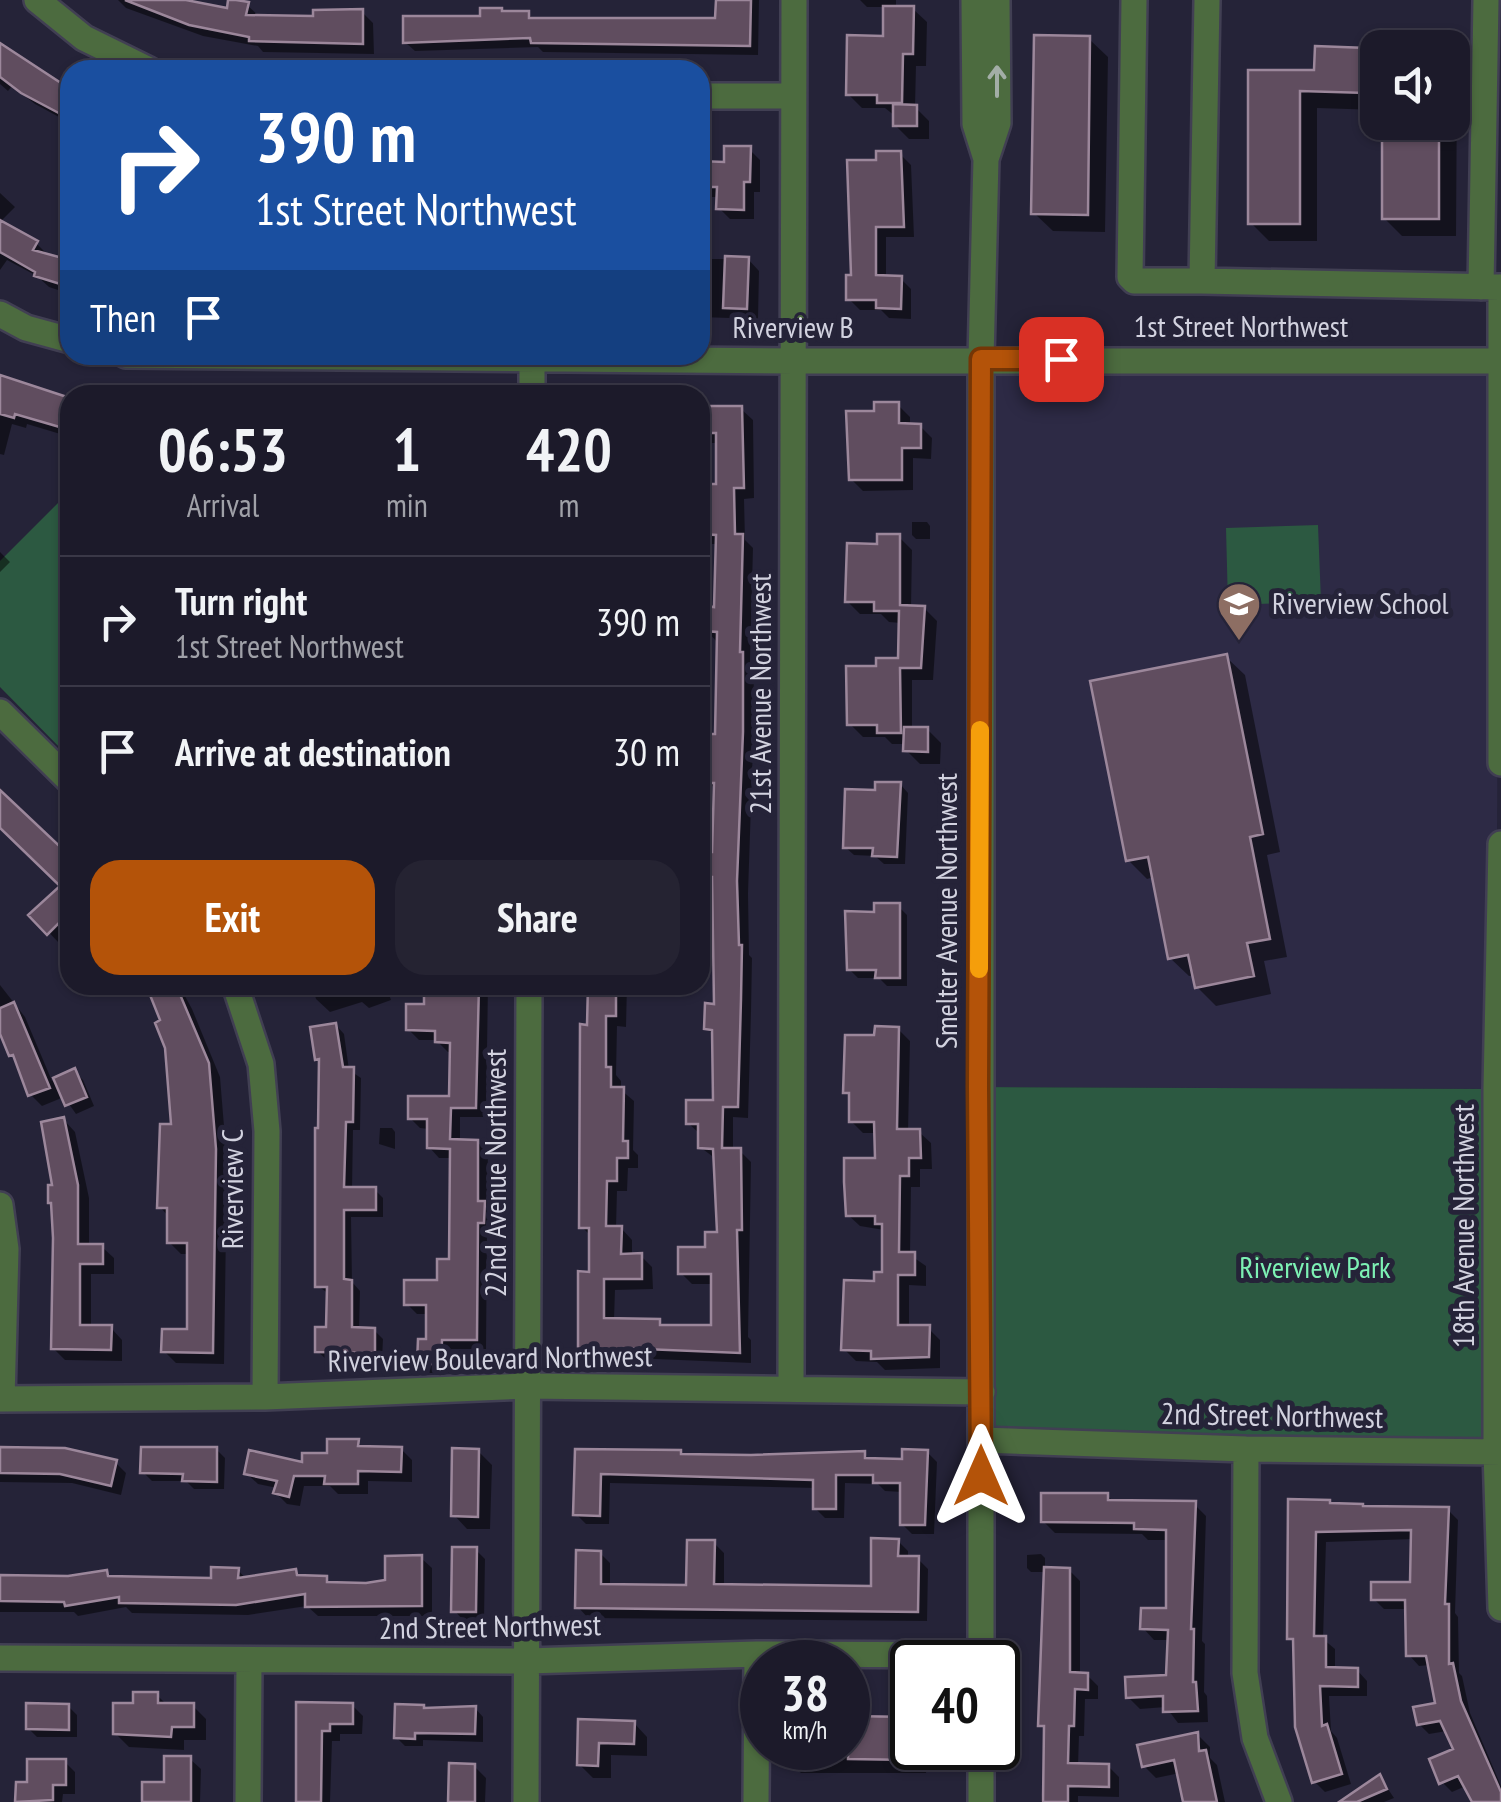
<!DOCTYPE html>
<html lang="en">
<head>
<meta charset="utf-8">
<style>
  :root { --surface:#1c1a2a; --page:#252332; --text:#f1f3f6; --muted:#a0a1a8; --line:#3a3847; --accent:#b45309 }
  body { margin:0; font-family:"PT Sans Narrow",sans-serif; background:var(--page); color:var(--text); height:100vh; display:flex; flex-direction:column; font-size:38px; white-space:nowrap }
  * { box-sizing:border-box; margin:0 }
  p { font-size:32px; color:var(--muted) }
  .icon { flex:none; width:55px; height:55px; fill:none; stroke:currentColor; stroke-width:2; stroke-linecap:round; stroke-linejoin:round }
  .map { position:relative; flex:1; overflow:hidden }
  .sheet { position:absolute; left:60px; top:385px; width:650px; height:610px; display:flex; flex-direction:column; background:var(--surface); border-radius:30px; box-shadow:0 2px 8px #0004,0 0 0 2px var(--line) }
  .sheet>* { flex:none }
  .guide { position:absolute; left:60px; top:60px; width:650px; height:305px; border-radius:30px; box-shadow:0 2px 8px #0004,0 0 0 2px var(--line); background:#1a4fa0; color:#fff; overflow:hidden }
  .fabs { position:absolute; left:1360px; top:30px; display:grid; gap:20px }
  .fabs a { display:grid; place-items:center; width:110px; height:110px; border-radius:20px; background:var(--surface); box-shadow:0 2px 8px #0004,0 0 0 2px var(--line); font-size:50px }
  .speed { position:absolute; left:740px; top:1640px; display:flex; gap:20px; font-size:50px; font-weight:700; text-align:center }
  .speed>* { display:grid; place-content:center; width:130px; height:130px; border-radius:50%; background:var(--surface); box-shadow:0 2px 8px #0004,0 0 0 2px var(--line); line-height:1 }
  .speed small { font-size:25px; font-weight:400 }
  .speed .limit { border:5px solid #111; border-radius:15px; background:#fff; color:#111 }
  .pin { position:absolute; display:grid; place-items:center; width:85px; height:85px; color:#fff; margin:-42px; border-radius:20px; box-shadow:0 5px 15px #0006 }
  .me { position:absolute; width:110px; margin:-55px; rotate:0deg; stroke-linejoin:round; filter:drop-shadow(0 0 8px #0008) }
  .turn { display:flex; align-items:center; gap:35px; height:210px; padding:0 30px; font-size:45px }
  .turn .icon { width:130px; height:130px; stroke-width:2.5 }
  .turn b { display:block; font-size:70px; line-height:85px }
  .then { display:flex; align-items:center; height:95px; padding:0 30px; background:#0003; gap:20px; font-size:38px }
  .eta { display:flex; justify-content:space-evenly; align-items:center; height:170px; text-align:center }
  .eta b { font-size:60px; font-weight:600; line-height:70px }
  .button { display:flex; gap:20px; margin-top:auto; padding:20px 30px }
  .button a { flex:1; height:115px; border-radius:30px; background:var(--accent); color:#fff; font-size:40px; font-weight:600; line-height:115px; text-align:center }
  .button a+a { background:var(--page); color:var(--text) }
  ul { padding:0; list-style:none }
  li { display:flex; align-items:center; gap:30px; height:130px; padding:0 30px; border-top:2px solid var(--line) }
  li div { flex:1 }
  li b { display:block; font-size:38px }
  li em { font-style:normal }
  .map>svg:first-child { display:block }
  .built { fill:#2d2a45 }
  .green { fill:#2c5941 }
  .shadow { fill:#0007 }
  .building { fill:#604d5f; stroke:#9c879b; stroke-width:2.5 }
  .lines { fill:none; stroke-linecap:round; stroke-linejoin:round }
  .minor-casing { stroke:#413f53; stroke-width:30 }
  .minor { stroke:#4c6b3f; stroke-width:25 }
  .oneway { stroke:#a3aea7 }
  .route-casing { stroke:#753606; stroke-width:25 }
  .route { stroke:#b45309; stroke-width:18 }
  .slow { stroke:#f59e0b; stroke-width:18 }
  .labels { text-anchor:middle; stroke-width:10; stroke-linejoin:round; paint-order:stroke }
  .street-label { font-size:30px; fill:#d2d2df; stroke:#252338 }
  .poi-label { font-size:30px; fill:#d2d2df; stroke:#252338; text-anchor:start }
  .park-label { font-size:30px; fill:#7df1b4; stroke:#252338 }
</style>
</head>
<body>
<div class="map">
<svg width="1501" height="1802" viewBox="0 0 1501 1802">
  <rect width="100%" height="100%" fill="#252338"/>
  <path class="built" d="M981 359 1499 361 1496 1089 979 1087Z"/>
  <path class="green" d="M70 491V758L0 687V561Z
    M1318 525 1321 602 1228 605 1226 528Z
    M978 1087 1496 1089V1452L981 1440Z"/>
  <path class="shadow" d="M118 0H187L229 10 247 5 259 16 315 19 362 12 373 23 374 54 263 52 258 46 203 36 126 8Z
    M718 0H759L758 55 543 52 538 47 415 51 405 42 503 13 528 14 535 20 718 21Z
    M860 0H896V8L913 9 927 22 926 66H916L915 107 929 121V139H909L895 125V116L885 108H862L848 94 885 38 886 7H867Z
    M1089 39 1108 57 1105 232 1053 231 1034 213Z
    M0 46 70 92V123L35 104 12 86 8 91 0 84Z
    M1366 50 1378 62V110L1317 108V241H1269L1251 223V72H1316Z
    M1452 79 1457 83 1456 236H1402L1384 218 1385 122H1452Z
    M749 149 760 160V192H754V219H730L719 208V197H700V164H726Z
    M900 154 911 165 914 237H886V278H900L911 289V319L889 318 881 310H860L849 299 879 163Z
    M0 193 15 207 0 222Z
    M0 223 36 243 48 255 70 263V294L49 287 37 276 7 260 0 270Z
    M700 259H748L759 271 758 319 700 317Z
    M0 378 70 401V461L63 453 67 436 27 424 26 428 12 424 4 455 0 454Z
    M898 405 910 417V426H920L932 438 931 459 913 458V490L863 491 851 479 877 414Z
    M700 409H741L753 420 754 498 744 499 745 540 753 548 750 662 754 666 753 745 748 894 749 955 752 958 751 1012 748 1118 733 1117V1150L740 1151 751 1162 748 1337 751 1340V1363L631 1358V1364L592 1363 581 1352 591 1274 592 1237 582 1227 590 990 585 985H627L626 1027 617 1026 616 1075 621 1081V1090L634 1101 633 1150 638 1155V1168H628L627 1191H617L616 1228H621L632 1240V1256H641L652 1267 653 1289 615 1290 614 1320 659 1321 665 1327 713 1328V1284H692L681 1273 708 1250 719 1234 716 1159 700 1147V1134L688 1123 716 1103 714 1036 707 1028 717 1006 715 882 708 876 714 854 716 790 709 782V757L705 753 718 736 717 642 706 630 716 609 718 544H708L700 536V486H718V443H700Z
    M912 522H927L930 526V539H916L912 535Z
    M899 537 912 550 911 608H924L937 621 933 680H912V729H927L941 743 940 764H920L906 750V744H892L885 737H863L850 724 879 669 900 661 901 623 889 622 881 614H860L847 601 879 546Z
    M0 552 10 562 0 572Z
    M1226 657 1245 675 1280 852 1267 855 1287 957 1264 961 1271 994 1216 1006 1197 987 1195 975 1189 976 1170 958 1154 877 1147 879 1128 860Z
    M900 784 908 793 905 864H884L875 856 854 855 845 847 877 792Z
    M0 788 12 800 10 802 70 858V935L60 944 32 915 63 886 0 827Z
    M898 906 907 915V986H887L879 978H858L849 969 876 914Z
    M0 985 25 1017 52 1081 74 1071 83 1080 94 1106 76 1114 64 1097 42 1106 30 1094 19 1062 11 1055 0 1027Z
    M128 985H179L192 1009 220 1077 227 1163 224 1364 176 1363 164 1351 189 1332 190 1254H181L169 1242V1217L160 1207 174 1127 164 1021 150 990 139 996Z
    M312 985H386L391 1000 369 1008 362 1002 330 1012 316 999Z
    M427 985H488L486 1117H460V1142H477L488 1152 487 1207 494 1214V1232H487L486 1349H451V1373H430L420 1363 429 1342V1314H417L407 1304 439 1283 451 1262 453 1158H439L429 1147V1129L420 1128 410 1118 452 1099 453 1052H448L436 1040H419L408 1029 427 1006Z
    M336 1025 344 1034 349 1070 361 1078 360 1130H353L352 1190H375L383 1198V1217H351L352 1282 360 1291 359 1330H374L383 1339 382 1360 326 1359 317 1351 328 1329 329 1294 318 1286 322 1063 317 1059Z
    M898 1029 910 1041 908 1132H919L931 1143 932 1169H920V1187H911L910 1255 926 1266V1286L909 1285V1327L928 1328 940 1340V1368L885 1370 877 1362 856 1361 844 1349 884 1275V1230L860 1226 848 1215 877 1161V1133H863L851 1121 852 1098 846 1092 877 1038Z
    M64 1120 75 1132 89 1198V1246L102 1247 114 1258V1274H91V1328H111L122 1340V1361L65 1360 53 1348 55 1187Z
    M380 1128H392L395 1132V1149L379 1144Z
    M357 1442 364 1448 401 1449 412 1460V1482L368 1481V1494H338L330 1486H304L300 1506 287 1504 276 1493 277 1488 258 1484 246 1473 304 1465Z
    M216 1449 225 1458 224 1489H194L186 1481H152L143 1472Z
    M0 1450 116 1463 126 1473 121 1495 72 1483 0 1482Z
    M478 1451 492 1465 490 1529H467L454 1515Z
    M577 1452 680 1453 684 1456 864 1453 871 1461H905L927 1452 937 1462 934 1534H912L902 1524V1492L885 1491 878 1484 845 1483 844 1518H825L815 1508 816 1488 610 1483 609 1524H586L576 1514Z
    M1107 1495 1114 1502 1194 1504 1206 1516 1202 1641 1205 1644 1204 1692 1207 1696 1208 1722 1178 1723 1166 1707 1140 1709 1128 1697 1169 1677 1170 1640H1154L1143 1628 1168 1611 1169 1540H1148L1142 1534 1055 1533 1043 1521Z
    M1290 1502 1448 1510 1458 1520 1455 1613 1458 1617 1459 1673 1462 1676 1470 1713 1501 1786V1802H1474L1466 1786 1452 1792 1442 1782 1456 1751 1447 1731 1429 1734 1419 1724 1438 1705 1430 1665 1419 1666 1409 1655 1408 1609H1384L1374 1599 1413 1585 1414 1539 1326 1542 1323 1639 1335 1649V1670H1357L1367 1681V1696H1329L1331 1731 1337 1738 1351 1784 1325 1792 1315 1782 1296 1644 1290 1638Z
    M898 1541 908 1551V1558L918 1559 928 1569 927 1621 588 1618 578 1607 600 1553 610 1563V1586L689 1588 714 1543 724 1553V1587L873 1588Z
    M476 1550 485 1559 484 1620 462 1619 454 1610Z
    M1041 1554 1045 1558V1570H1069L1080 1581V1675H1087L1098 1686V1699H1085L1084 1736H1079L1078 1766H1108L1119 1777V1797L1078 1796V1802H1041L1042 1795H1046L1047 1731 1041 1725 1046 1572H1031L1027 1568V1555Z
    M421 1558 432 1568V1616H318L307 1606 248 1615 132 1613 126 1607 78 1616 74 1612H0V1578L69 1579 107 1572 113 1578 213 1581 238 1570 247 1580 295 1572 301 1578H326L332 1585 388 1582Z
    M157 1695 167 1705 193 1706 206 1719V1740H184V1750L129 1747 115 1733 135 1705Z
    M298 1704 352 1705 363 1716 362 1734H340V1741H332L330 1802H297Z
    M68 1706 77 1715V1737H37L28 1728Z
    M475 1708 483 1717V1742L423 1740V1746H405L396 1737 425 1710Z
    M848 1714 850 1717 912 1720V1748H927L926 1773H801L787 1759 788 1748H848Z
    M581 1721 634 1723 647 1737V1756L611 1755V1778H593L579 1764Z
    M1198 1735 1210 1747V1758L1217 1765 1225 1802H1181L1186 1801 1180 1773 1156 1778 1144 1766Z
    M190 1759 201 1769 200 1802H145L166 1785Z
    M65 1762 75 1772V1794H63L62 1802H18V1785H29Z
    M474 1766 486 1778 485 1802H451Z
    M1380 1777 1394 1798 1384 1802H1341Z"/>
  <path class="building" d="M125 0H186L227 8 228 0H236L249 2 246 15 313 16V10L363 9V44L249 41V37L189 25Z
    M716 0H751L750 46 531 43 530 38 403 43V16H480V8H502V11H529V18H715Z
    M883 6H914L913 54H903L902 103H877V95H846L847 35 883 36Z
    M1034 35 1090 36 1088 215 1031 214Z
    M0 43 70 89V119L21 93 0 77Z
    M1315 46 1367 48 1366 93 1300 91V224H1248V70H1314Z
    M893 104 917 105V126H893Z
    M1382 122H1439V219H1382Z
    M724 146H751L750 182H744V210L716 209 717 187H700V161L724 162Z
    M876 151H901L904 227H876V275L902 276 901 309 876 308V300H846V275H851L847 160H876Z
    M0 220 38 241 33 250 70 260V287L34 276 35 272 0 252Z
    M725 256 749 257 747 309 723 308Z
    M0 375 70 398V430L15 414 14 418 0 414Z
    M874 402H899V423L921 424V448H902V480H849L846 411H874Z
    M700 406H742L744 488H734L735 534H743L740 652H743V732L737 881 739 945H742L741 999 738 1107H723L722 1148H741L742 1230H737L740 1353 620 1348V1353H578V1271L589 1272V1228H579L580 1024 587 1025 588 985H616V1016H606V1067H611V1087H624L623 1141H628V1158H617V1181H607L606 1226H622L621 1254 642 1253V1279H604V1318L660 1319V1325H711V1274H678V1247H705V1232H717L713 1149 698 1148V1124H686V1100H713L712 1030 704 1029 705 1003 714 1004 712 877H705L706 852H712L714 783H706L707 754H702L703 734H715L717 632 704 631V606L714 607 716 535 700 534V484H716V433H700Z
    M877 534H900V605L925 606 921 668H900L901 733H877V725H847L846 666H876V658H898L899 611H874V602H845L847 543 877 544Z
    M1227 654 1263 834 1250 837 1270 939 1247 943 1254 976 1195 988 1188 955 1168 959 1148 857 1126 861 1090 681Z
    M904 727H928V752L903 751Z
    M875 782H901L897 857 872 856 873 848H843L845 789 875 790Z
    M0 790 70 856V912L47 935 28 915 60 886 0 828Z
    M874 903H900V978H875L876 970H847L845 911 874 912Z
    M146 985H176L209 1063 216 1149 213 1353 161 1352 162 1329H187V1243H167V1208H157L160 1124H171L165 1048 155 1023 160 1020Z
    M424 985H479L476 1108H451L450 1139 478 1140V1201H485L484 1223H478L477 1340H442L441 1364H417L418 1339H426V1305H404V1280H437V1259H449L450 1149 427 1148V1119H408V1096H449L450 1043 435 1042V1031L406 1030V1004H424Z
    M14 1002 50 1088 28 1096 13 1055 9 1056 0 1034V1008Z
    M336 1023 343 1067H354L353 1122H346L344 1187H376V1210H344V1279L352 1280V1327L375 1328V1353L315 1352V1327H326L327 1287H315V1128H318L319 1059 315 1060 310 1027Z
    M875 1026 899 1027 897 1129H920L921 1158H909V1176H900L899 1252H915V1275H898V1325H930L929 1357 871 1359V1351L841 1350 844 1280 874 1281V1272H882V1224H875V1216H846L844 1182V1158H875L874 1122H849V1093H843L845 1035H874Z
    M75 1068 87 1097 65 1106 53 1078Z
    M64 1117 78 1185V1244H103V1264H80V1325H112L111 1350 51 1349 53 1238 51 1203H48V1185H52L41 1122Z
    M327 1439H359L358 1446 402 1447 401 1472 358 1471V1484H324L325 1476H294L289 1497 273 1493 277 1481 244 1474 249 1450 302 1462V1453H327Z
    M0 1447 65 1448 117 1460 111 1486 60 1474 0 1473Z
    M141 1447H217V1482L182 1481 183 1474 140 1473Z
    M452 1448 479 1449 478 1517 451 1516Z
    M575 1449 681 1450V1454L751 1455 865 1451V1458L902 1459V1449L928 1450 925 1525H900V1483H873V1475H836V1509H813V1480L601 1474 600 1516 573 1515Z
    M1041 1493H1108V1500L1196 1501 1191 1629H1194L1193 1682H1196L1198 1711 1163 1712V1696L1126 1698 1125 1677 1166 1675 1168 1630 1140 1629 1141 1608H1166V1530L1134 1529V1523L1041 1522Z
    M1288 1499 1330 1500V1503L1363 1504V1506L1449 1507 1445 1604H1449V1664L1453 1663 1461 1701 1501 1792V1802H1472L1458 1776 1439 1784 1429 1759 1453 1749 1440 1721 1417 1725 1413 1707 1435 1703 1426 1656H1406L1405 1600H1371V1582H1410L1411 1530 1316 1532 1314 1636H1326V1667L1358 1668V1687L1320 1686 1322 1726 1327 1724 1342 1774 1312 1783 1295 1727 1293 1639H1287Z
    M871 1538 899 1539 898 1556H919L918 1612 575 1608 576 1550 601 1551V1584L686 1585 687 1540H715L714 1584 871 1586Z
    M452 1547H477L476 1612H451Z
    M422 1555V1606L305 1607V1594L236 1605 119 1603V1597L65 1606 64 1602 0 1601V1575L68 1576 107 1570 108 1576 211 1578V1567L239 1568 238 1578 296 1569 297 1575 327 1576V1582L366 1583 385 1580V1556Z
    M1044 1567 1070 1568V1672L1088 1673V1690L1075 1689 1074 1726H1069L1068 1763 1109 1764V1787L1068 1786V1802H1043L1044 1726H1038Z
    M133 1692H158V1703H194V1727H172L171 1737 113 1734V1703H133Z
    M296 1702 353 1703V1724H330V1731H322L321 1802H296Z
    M26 1703 69 1704V1730L26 1729Z
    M395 1704 424 1705V1708L476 1706 475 1734 415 1733V1739L394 1738Z
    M848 1716 912 1717V1760L848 1759Z
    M578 1719 635 1721 634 1744 599 1743 598 1766 577 1765Z
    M1198 1732 1199 1751 1206 1750 1217 1802H1183L1174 1760 1142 1767 1137 1745Z
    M164 1756H191V1802H142V1782H164Z
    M27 1759H66V1785H53V1800L15 1802 16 1782H27Z
    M449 1763 475 1764V1802H448Z
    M1380 1774 1387 1789 1357 1802H1339Z"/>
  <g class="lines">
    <g class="minor-casing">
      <path id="minor" d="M37 0 84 38 149 70
        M974 0 975 124 986 159
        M1134 0 1130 277 1134 281H1202
        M1207 0 1202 281 1499 287
        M700 96H792
        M1481 287 1486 0
        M1501 287V763
        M0 314 26 328 70 340
        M126 355 795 361H1501
        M532 395V357
        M0 712 70 781
        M1501 844 1496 1089V1452L1501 1608
        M235 985 261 1064 267 1131 265 1397
        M0 1205 6 1249 2 1399
        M791 1389 794 0
        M0 1399 265 1397 528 1386 982 1392
        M981 1440 1246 1449 1501 1452
        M1246 1449 1245 1673 1255 1738 1279 1802
        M0 1658 527 1661 757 1654 981 1655
        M981 1662V359L986 159 998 123 997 0
        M248 1802 249 1661
        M526 1802 529 985
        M756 1802 757 1654
        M981 1802V1748"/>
    </g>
    <use href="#minor" class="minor"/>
  </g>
  <defs><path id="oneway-shaft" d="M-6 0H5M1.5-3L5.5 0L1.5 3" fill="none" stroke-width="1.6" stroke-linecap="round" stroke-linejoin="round" transform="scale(2.5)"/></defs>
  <use class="oneway" href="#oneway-shaft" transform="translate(997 81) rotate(-90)"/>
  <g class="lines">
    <g class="route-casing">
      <path id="route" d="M981 1476 978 1087 981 359H1061"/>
    </g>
    <use href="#route" class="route"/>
    <path class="slow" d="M979 969 980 730"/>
  </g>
  <defs>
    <g id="school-pin" transform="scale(2.25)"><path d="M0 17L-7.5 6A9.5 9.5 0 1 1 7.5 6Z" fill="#8d6e63" stroke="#252338"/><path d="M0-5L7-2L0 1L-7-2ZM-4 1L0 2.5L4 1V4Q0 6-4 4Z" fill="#fff"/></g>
  </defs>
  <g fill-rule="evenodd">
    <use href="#school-pin" x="1239" y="604"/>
  </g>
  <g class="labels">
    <g class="street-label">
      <text x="1241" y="337">1st Street Northwest</text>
      <text x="793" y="338">Riverview B</text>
      <text transform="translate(761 694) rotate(-90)" y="10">21st Avenue Northwest</text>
      <text transform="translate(947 911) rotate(-90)" y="10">Smelter Avenue Northwest</text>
      <text transform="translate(496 1173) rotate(-90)" y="10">22nd Avenue Northwest</text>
      <text transform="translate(233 1189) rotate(-90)" y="10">Riverview C</text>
      <text transform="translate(1464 1226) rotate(-90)" y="10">18th Avenue Northwest</text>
      <text transform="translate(490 1359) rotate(-1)" y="10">Riverview Boulevard Northwest</text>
      <text transform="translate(1272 1416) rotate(1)" y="10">2nd Street Northwest</text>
      <text transform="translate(490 1627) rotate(-1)" y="10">2nd Street Northwest</text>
    </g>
    <g class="poi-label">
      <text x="1272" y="614">Riverview School</text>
    </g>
    <g class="park-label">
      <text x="1315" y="1278">Riverview Park</text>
    </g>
  </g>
</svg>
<div class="fabs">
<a><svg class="icon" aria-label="sound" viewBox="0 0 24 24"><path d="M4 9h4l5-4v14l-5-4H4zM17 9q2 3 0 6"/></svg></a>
</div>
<div class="speed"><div>38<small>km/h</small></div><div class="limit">40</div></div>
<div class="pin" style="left:1061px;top:359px;background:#d93025"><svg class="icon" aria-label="arrive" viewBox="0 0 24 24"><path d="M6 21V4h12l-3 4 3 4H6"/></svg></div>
<svg class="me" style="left:981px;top:1476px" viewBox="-20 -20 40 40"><path d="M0-17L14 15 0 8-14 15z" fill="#b45309" stroke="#fff" stroke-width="4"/></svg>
<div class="guide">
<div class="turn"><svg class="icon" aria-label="right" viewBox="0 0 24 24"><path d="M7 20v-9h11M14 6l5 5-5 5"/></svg><div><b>390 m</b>1st Street Northwest</div></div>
<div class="then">Then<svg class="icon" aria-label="arrive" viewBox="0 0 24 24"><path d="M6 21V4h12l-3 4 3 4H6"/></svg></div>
</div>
<section class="sheet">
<div class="eta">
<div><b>06:53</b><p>Arrival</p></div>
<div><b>1</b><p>min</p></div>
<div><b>420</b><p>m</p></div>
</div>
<ul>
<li><svg class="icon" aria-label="right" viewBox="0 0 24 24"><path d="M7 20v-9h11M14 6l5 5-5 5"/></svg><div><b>Turn right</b><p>1st Street Northwest</p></div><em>390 m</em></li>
<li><svg class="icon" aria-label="arrive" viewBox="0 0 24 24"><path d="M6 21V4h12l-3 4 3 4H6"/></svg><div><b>Arrive at destination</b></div><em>30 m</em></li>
</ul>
<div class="button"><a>Exit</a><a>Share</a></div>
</section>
</div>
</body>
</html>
